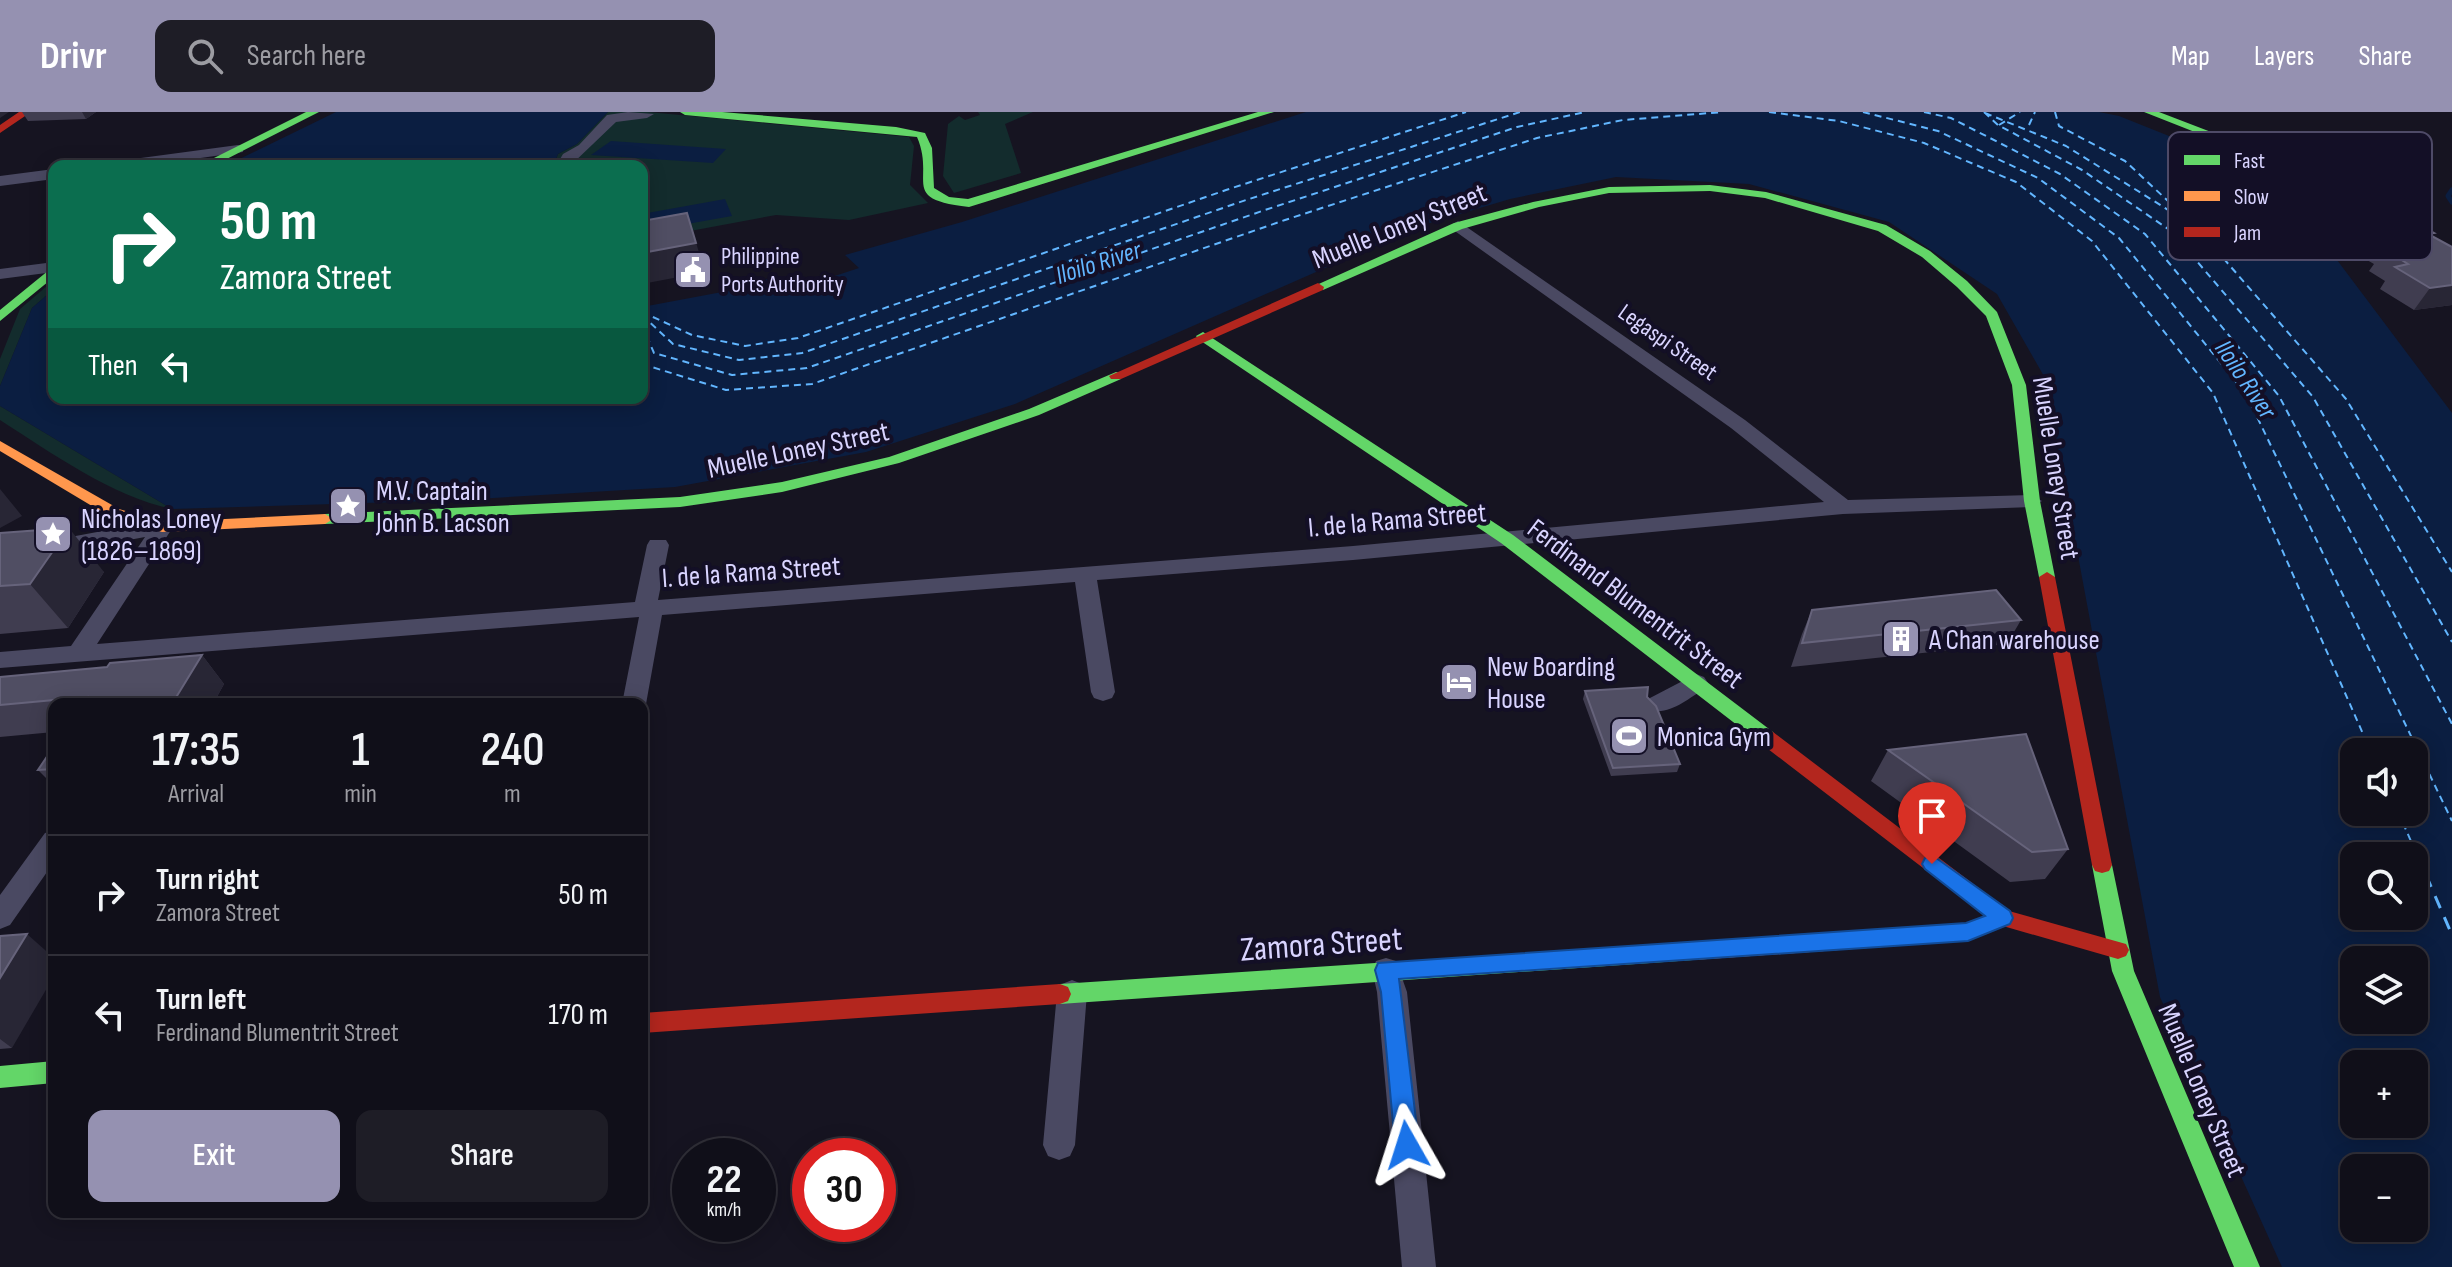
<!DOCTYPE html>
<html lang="en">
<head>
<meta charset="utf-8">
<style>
  :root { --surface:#100f19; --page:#1e1d26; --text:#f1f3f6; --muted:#9c9ca2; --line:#302f38; --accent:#9591b1 }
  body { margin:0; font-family:"Sofia Sans Condensed",sans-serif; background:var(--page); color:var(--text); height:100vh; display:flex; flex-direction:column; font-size:30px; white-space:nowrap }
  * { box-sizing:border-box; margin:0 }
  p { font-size:26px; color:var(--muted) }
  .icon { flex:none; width:44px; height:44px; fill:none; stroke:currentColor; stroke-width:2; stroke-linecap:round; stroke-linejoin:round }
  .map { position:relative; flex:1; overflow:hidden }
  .drawer { position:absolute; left:48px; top:586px; width:600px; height:520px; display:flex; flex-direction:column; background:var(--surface); border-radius:16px; box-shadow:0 4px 20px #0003,0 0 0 2px var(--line) }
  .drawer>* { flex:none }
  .banner { position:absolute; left:48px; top:48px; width:600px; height:244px; border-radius:16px; box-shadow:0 4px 20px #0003,0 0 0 2px var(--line); background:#0b6e4f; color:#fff; overflow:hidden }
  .tools { position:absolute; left:2340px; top:626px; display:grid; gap:16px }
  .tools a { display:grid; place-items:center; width:88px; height:88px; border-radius:16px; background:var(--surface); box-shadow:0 4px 20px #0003,0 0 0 2px var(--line); font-size:40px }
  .speed { position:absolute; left:672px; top:1026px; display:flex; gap:16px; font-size:40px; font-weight:700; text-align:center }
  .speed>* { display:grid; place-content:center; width:104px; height:104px; border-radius:50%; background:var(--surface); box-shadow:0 4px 20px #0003,0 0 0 2px var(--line); line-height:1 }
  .speed small { font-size:20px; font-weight:400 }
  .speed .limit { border:12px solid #d22; background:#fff; color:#111 }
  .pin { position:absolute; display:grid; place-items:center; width:68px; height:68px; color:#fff; margin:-82px -34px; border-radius:50% 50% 50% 0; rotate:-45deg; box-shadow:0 0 8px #0007 }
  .pin .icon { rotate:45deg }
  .me { position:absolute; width:88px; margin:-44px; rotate:354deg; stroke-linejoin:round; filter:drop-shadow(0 0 6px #0008) }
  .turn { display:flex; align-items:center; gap:28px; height:168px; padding:0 40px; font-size:36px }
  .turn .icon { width:104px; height:104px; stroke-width:2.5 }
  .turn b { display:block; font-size:56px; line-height:68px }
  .then { display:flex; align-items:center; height:76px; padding:0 40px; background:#0003; gap:16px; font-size:30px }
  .eta { display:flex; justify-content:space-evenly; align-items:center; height:136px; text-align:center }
  .eta b { font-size:48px; font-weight:600; line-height:56px }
  .primary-button { display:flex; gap:16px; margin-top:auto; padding:16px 40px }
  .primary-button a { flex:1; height:92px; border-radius:16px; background:var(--accent); color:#fff; font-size:32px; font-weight:600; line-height:92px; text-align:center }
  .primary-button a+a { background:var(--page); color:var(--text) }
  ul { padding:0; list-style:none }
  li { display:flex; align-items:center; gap:24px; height:120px; padding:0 40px; border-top:2px solid var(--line) }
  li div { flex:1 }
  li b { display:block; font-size:30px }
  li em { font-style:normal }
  header { display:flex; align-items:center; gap:48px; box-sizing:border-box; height:112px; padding:0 40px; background:var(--accent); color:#fff }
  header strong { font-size:38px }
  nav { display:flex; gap:44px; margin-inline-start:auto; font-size:28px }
  .search { width:560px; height:72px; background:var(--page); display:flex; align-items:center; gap:20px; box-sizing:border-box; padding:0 28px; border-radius:16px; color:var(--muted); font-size:30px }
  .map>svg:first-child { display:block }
  .green { fill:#132c2d }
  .water { fill:#0b1e41; fill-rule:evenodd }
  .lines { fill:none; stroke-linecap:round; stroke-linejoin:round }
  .stream { stroke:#0b1e41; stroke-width:5 }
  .ferry-far1 { stroke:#62b6ff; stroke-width:2; stroke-dasharray:7 5; stroke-linecap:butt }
  .ferry { stroke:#62b6ff; stroke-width:3; stroke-dasharray:13 10; stroke-linecap:butt }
  .street { fill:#4a4962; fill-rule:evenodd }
  .fast { fill:#63d668; fill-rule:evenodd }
  .slow { fill:#ff974d; fill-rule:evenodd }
  .jam { fill:#b3261e; fill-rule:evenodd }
  .wall { fill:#403d50 }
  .shaded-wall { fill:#282635 }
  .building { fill:#504e63; stroke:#66637b; stroke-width:2 }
  .route { fill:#1a73e8; stroke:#114b97; stroke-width:2 }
  .labels { text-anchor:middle; stroke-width:8; stroke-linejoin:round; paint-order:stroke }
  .far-poi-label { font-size:24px; fill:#d9d4ff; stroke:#130f26; text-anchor:start }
  .far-street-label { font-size:24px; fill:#d9d4ff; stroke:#130f26 }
  .far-water-label { font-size:26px; font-style:italic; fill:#62b6ff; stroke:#130f26 }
  .street-label { font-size:28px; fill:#d9d4ff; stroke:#130f26 }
  .poi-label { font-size:28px; fill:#d9d4ff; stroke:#130f26; text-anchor:start }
  .near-street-label { font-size:34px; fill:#d9d4ff; stroke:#130f26 }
  .key { fill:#130f26; stroke:#4e4a67; stroke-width:2 }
  .key-label { font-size:22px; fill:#d9d4ff }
</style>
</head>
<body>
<header>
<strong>Drivr</strong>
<div class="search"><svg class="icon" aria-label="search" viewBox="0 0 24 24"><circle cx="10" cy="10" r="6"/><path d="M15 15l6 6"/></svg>Search here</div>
<nav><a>Map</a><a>Layers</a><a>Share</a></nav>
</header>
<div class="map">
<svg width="2452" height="1155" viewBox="0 0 2452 1155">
  <rect width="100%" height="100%" fill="#161421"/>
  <path class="green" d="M608 0H648L909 25 914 34 910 73 928 91 849 108 776 103 642 128V54H553L558 42 577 32Z
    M978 0H1033L1005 12 1021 61 954 81 943 64 948 12 959 4 965 8 980 3Z
    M54 168V177L32 196 0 274V247L20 197Z
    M0 294 172 397C113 385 50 340 0 308Z"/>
  <path class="water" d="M336 0H608L577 32 558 42 553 54H225Z
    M1306 0H2099L2119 4 2189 32 2261 75 2307 108 2452 301V1155H2282L2160 885 2045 266 1997 182 1889 110 1749 72 1616 65 1510 87 1423 113 1015 292 866 340 675 375 460 388 172 397 0 294V274L32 196 54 177V286H642V195L738 177 775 164 789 179 859 156 845 143 962 110ZM2354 640H2414V700H2354ZM2354 744H2414V804H2354ZM2354 848H2414V908H2354ZM2354 952H2414V1012H2354ZM2354 1056H2414V1116H2354Z
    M611 29 726 37 713 51 591 43Z
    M725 87 732 104 642 120V102Z"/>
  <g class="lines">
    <path class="stream" d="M2452 78 2448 84 2452 90"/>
    <path class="ferry-far1" d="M1769 0 1839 9 1924 31 2016 70 2092 129 2213 281 2371 640
      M1863 0 1938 19 2038 66 2119 126 2246 282 2452 709
      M1924 0 1951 6 2060 62 2145 122 2279 284 2452 612
      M1984 0 1998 13 2082 58 2171 119 2313 285 2452 530
      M2055 0 2059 14 2125 49 2197 116 2346 287 2452 460
      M1985 1 2066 34 2189 111
      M1999 13 2020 0
      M2029 13 2035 0
      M642 200 692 223 745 234 798 226 1226 78 1466 0
      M642 203 673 232 739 248 802 241 1246 88 1520 0
      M642 213 654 241 732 263 807 256 1265 98 1517 15 1585 0
      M642 252 726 278 812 272 1285 108 1537 26 1623 8 1723 0
      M2398 700 2427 765"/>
    <path class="ferry" d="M2426 763 2452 823"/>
    <path class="street" d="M628 0 654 2 647 6 616 10 570 54H556L563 42 579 33 607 3Z
      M238 33 243 34V40L144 54H104L111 50Z
      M54 57V67L0 74V64Z
      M1458 109 1745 308 1848 388 2032 383 2042 389 2032 395 1843 402 1353 448 1097 468 1115 580 1112 586 1103 589 1094 586 1091 580 1075 470 662 503 646 592 642 598V592H622L639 505 0 556V540L71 534 145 425 0 452V438L162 408 173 415 97 532 635 490 647 433 650 428H666L669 433 658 488 1353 434 1824 390 1731 316 1452 117 1450 114Z
      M54 150V160L0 167V157Z
      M1696 562 1704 565 1708 571 1704 577C1689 586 1669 604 1650 598L1647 592 1650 586Z
      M54 718V750L10 813 0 817V783L45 721Z
      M1386 846 1396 849 1407 880 1436 1155H1402L1377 880 1372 858 1376 849Z
      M1072 868 1082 872 1087 881 1075 1033 1070 1044 1059 1048 1048 1044 1043 1033 1057 881 1062 872Z"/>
    <path class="fast" d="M306 0H319L213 54H198Z
      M680 0H722L896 15 925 21 932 36 934 76 949 85 968 87 1258 0H1274L969 95C898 87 936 69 917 25L685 3Z
      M2144 0H2159L2284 48 2452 140V149L2276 52Z
      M1710 73 1766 80 1886 113 1930 139 1967 169 1997 200 2026 273 2040 389 2055 465 2053 469 2047 470 2039 465 2024 389 2012 273 1986 204 1957 175 1922 145 1878 119 1765 86 1710 79 1609 81 1539 95 1462 117 1323 178 1312 175 1454 111 1533 90 1609 75Z
      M54 154V165L0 209V198Z
      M1203 220 1513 423 1773 620 1775 625 1773 630H1759L1501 431 1198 227 1196 224Z
      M1116 260 1121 261V267L1039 303 899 351 782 380 680 395 325 412 317 407 325 402 680 385 782 370 889 345 1029 297Z
      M2102 745 2109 747 2112 753 2134 859 2260 1155H2234L2112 859 2092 753 2095 747Z
      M1693 830 1701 833 1704 839 1701 845 1693 848 1060 892 1052 889 1049 882 1052 875 1060 872Z
      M54 949V971L0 976V954Z"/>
    <path class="slow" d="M0 329 119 397 163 410 325 402 333 407 325 412 162 420 107 403 0 339Z
      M2003 797 2010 800 2013 806 2010 812 1968 829 1693 848 1685 845 1682 839 1685 833 1693 830 1967 811Z"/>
    <path class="jam" d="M19 0H31L0 21V13Z
      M1318 171 1324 175 1323 178 1121 267H1111L1109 264Z
      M2047 460 2055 465 2112 753 2109 759 2102 761 2095 759 2092 753 2039 465Z
      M1766 618 1773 620 2009 799 2126 832 2129 838 2126 844 2118 847 1996 812 1759 630 1757 625 1759 620Z
      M1060 872 1068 875 1071 882 1068 889 1060 892 642 921V901Z"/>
  </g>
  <path class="wall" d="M22 0H96L86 7 28 9Z
    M2346 106 2432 124 2452 193 2414 198 2380 177 2385 169 2369 159 2374 152 2332 128Z
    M0 421 104 460 68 516 0 522Z
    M1812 498 2021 508 2007 532 1791 555 1802 522Z
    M202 543 224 572 213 592H54V620L0 625V565L107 555Z
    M1585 579 1647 585 1680 652 1677 660 1611 664 1583 587Z
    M54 634V674L38 658Z
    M1888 638 2068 737 2045 767 2010 770 1871 669Z
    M0 824 12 936 0 937Z"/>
  <path class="shaded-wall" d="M0 0H9L0 6Z
    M82 0H96L86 7Z
    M687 101 705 160 642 172V141Z
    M2452 173V193L2414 198 2430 176Z
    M0 377 22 404 0 416Z
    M69 416 104 460 68 516 30 472Z
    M202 543 224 572 213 592H172Z
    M27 822 54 846V864L12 936 0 927V866Z"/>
  <path class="building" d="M2395 99 2434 121 2428 122 2452 135V173L2430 176 2395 155 2408 152 2384 137 2398 135 2346 106Z
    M687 101 696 131 642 141V109Z
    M69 416 30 472 0 474V421Z
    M1996 478 2021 508 1802 531 1812 498Z
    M202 543 172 592H82L87 585 0 593V565L107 555 110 551Z
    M1648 575 1647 585 1656 594 1680 652 1613 656 1585 579Z
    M2026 622 2068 737 2032 740 1888 638Z
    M54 634V657L38 658Z
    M27 822 0 866V824Z"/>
  <path class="route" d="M1932 743 2010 799 2013 806 2010 812 1968 829 1399 867 1419 1033 1415 1041 1407 1045 1398 1041 1395 1033 1381 880 1375 858 1378 851 1966 811 1985 804 1925 757 1922 752 1925 746Z"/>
  <defs>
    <g id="civic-square" transform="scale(2)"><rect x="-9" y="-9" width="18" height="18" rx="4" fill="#9591b1" stroke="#130f26"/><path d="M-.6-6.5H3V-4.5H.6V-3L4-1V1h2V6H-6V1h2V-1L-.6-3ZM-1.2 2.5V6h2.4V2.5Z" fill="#fff"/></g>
    <g id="sight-square" transform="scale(2)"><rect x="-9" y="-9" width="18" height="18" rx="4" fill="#9591b1" stroke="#130f26"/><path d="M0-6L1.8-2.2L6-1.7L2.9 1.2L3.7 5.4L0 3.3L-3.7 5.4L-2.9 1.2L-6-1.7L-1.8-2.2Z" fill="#fff"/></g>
    <g id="building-square" transform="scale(2)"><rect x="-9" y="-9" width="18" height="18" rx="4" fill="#9591b1" stroke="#130f26"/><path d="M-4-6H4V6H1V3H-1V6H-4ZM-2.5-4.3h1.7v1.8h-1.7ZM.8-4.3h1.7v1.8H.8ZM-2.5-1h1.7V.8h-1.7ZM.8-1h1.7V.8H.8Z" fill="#fff"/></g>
    <g id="hotel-square" transform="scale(2)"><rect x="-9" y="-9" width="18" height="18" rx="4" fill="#9591b1" stroke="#130f26"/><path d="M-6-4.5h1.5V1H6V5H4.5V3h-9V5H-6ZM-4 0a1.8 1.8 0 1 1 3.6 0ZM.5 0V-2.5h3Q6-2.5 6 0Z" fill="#fff"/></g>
    <g id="stadium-square" transform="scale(2)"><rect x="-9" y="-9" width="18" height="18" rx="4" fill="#9591b1" stroke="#130f26"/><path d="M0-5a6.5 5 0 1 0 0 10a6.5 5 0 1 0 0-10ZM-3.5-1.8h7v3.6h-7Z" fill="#fff"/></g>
  </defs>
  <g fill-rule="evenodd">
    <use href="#civic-square" x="693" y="158"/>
    <use href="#sight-square" x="348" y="394"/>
    <use href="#sight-square" x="53" y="422"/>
    <use href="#building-square" x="1901" y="527"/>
    <use href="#hotel-square" x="1459" y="570"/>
    <use href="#stadium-square" x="1629" y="624"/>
  </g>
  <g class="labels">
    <g class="far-poi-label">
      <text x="721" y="152">Philippine<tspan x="721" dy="28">Ports Authority</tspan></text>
    </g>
    <g class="far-street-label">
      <text transform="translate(1668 230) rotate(35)" y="8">Legaspi Street</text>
    </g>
    <g class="far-water-label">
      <text transform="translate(1098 150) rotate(-18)" y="9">Iloilo River</text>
      <text transform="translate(2246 267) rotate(56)" y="9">Iloilo River</text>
    </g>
    <g class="street-label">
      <text transform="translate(1399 113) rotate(-22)" y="10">Muelle Loney Street</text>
      <text transform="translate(798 337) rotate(-12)" y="10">Muelle Loney Street</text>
      <text transform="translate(2057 356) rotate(81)" y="10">Muelle Loney Street</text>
      <text transform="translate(1397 407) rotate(-5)" y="10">I. de la Rama Street</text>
      <text transform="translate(751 459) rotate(-4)" y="10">I. de la Rama Street</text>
      <text transform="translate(1636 491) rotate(37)" y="10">Ferdinand Blumentrit Street</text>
      <text transform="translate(2203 978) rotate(67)" y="10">Muelle Loney Street</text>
    </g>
    <g class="poi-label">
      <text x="376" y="388">M.V. Captain<tspan x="376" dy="32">John B. Lacson</tspan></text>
      <text x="81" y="416">Nicholas Loney<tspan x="81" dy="32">(1826–1869)</tspan></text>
      <text x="1929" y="537">A Chan warehouse</text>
      <text x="1487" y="564">New Boarding<tspan x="1487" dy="32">House</tspan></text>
      <text x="1657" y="634">Monica Gym</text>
    </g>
    <g class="near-street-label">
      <text transform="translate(1321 831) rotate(-4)" y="12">Zamora Street</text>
    </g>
  </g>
  <rect x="2168" y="20" width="264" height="128" rx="12" class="key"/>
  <rect x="2184" y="43" width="36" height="10" fill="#63d668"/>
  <rect x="2184" y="79" width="36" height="10" fill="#ff974d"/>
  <rect x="2184" y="115" width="36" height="10" fill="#b3261e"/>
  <g class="key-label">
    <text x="2234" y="56">Fast</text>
    <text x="2234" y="92">Slow</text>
    <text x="2234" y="128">Jam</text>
  </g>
</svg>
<div class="tools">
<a><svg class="icon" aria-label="sound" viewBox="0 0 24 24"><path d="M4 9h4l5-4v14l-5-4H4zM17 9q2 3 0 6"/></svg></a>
<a><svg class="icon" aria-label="search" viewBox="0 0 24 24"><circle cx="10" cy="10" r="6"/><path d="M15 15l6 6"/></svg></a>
<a><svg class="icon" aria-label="layers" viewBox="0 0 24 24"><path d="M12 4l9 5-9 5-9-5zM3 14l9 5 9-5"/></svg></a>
<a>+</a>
<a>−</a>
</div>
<div class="speed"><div>22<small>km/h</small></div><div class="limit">30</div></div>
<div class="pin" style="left:1932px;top:752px;background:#d93025"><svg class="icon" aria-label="arrive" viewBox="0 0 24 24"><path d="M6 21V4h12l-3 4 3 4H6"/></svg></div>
<svg class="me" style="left:1407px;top:1033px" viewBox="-20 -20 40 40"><path d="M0-17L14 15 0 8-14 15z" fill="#1a73e8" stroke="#fff" stroke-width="4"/></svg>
<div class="banner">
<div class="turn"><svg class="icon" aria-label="right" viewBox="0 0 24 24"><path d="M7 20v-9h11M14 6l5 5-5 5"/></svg><div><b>50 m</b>Zamora Street</div></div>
<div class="then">Then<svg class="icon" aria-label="left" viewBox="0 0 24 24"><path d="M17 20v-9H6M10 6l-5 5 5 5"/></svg></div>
</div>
<section class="drawer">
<div class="eta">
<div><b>17:35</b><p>Arrival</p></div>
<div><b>1</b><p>min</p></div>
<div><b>240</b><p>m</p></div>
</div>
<ul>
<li><svg class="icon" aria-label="right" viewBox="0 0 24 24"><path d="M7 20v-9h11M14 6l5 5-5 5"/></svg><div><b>Turn right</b><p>Zamora Street</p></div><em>50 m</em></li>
<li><svg class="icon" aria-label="left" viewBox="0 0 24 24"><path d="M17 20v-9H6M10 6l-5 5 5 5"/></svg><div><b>Turn left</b><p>Ferdinand Blumentrit Street</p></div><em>170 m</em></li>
</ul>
<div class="primary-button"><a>Exit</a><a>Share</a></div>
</section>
</div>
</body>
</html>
